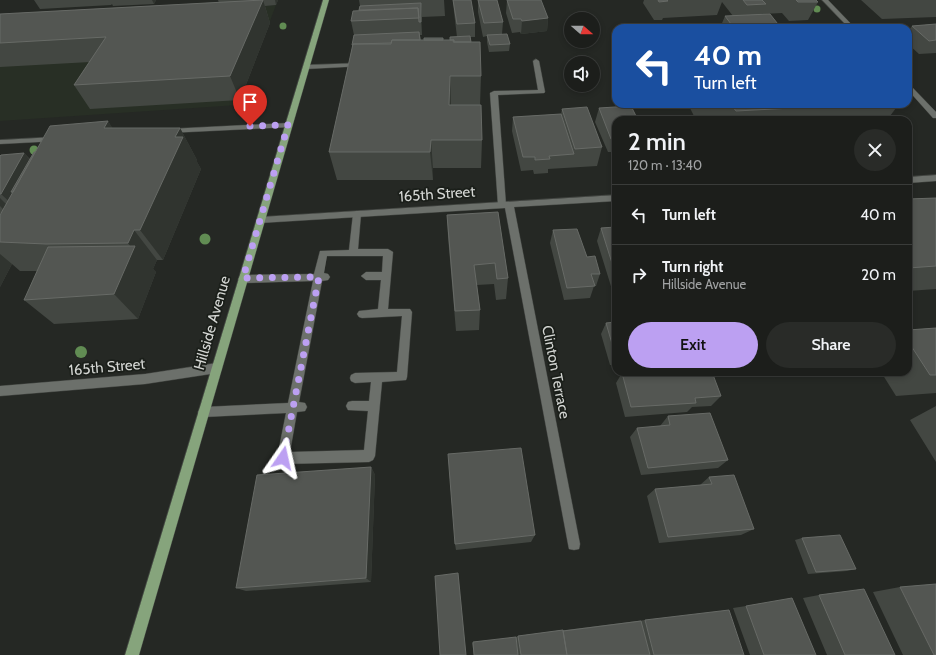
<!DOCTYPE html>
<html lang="en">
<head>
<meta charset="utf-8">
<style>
  :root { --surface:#1c1e1b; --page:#292b28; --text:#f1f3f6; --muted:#a0a2a3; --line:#3a3c3a; --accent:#bca0f2 }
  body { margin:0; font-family:Cabin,sans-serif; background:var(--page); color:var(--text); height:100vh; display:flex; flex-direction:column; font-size:15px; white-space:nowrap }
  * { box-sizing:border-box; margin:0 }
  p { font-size:13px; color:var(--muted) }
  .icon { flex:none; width:22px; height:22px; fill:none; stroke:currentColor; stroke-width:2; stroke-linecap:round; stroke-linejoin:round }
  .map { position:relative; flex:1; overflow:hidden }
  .details { position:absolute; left:612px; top:116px; width:300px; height:260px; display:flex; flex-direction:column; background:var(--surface); border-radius:12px; box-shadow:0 2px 6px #0003,0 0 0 1px var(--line) }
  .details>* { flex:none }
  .banner { position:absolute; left:612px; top:24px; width:300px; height:84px; border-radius:12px; box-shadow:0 2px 6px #0003,0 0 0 1px var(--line); background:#1a4fa0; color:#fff; overflow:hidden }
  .needle { width:26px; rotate:110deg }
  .buttons { position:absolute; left:564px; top:12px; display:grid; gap:8px }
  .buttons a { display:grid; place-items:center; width:36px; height:36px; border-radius:50%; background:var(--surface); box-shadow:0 2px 6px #0003,0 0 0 1px var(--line); font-size:20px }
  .pin { position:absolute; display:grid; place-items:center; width:34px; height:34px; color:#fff; margin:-41px -17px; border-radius:50% 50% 50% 0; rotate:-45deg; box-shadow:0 0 4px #0007 }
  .pin .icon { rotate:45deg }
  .me { position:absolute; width:44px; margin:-22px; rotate:11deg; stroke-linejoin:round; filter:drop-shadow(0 0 3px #0008) }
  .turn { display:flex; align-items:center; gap:14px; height:84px; padding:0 16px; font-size:18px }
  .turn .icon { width:52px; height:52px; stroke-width:2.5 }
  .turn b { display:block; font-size:28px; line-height:34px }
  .round { display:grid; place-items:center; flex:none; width:42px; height:42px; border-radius:21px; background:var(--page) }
  .overview { display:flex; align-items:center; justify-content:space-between; height:68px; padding:0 16px }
  h1 { font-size:24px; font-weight:600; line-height:30px }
  .primary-button { display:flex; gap:8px; margin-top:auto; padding:8px 16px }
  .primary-button a { flex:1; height:46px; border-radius:24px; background:var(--accent); color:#111; font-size:16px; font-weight:600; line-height:46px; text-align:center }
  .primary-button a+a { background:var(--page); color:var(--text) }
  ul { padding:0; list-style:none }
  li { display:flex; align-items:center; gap:12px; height:60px; padding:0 16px; border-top:1px solid var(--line) }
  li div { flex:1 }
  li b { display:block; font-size:15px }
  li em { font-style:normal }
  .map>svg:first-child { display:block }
  .built { fill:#282f25 }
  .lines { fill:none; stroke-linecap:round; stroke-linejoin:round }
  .service-casing { stroke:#414440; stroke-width:1 }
  .minor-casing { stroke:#414440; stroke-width:1 }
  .primary-casing { stroke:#414440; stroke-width:1 }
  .service { fill:#6c706b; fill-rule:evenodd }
  .minor { fill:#6c706b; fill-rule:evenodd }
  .primary { fill:#86a47c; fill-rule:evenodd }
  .tree { fill:#618c53 }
  .wall { fill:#434742 }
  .shaded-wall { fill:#30342f }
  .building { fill:#535652; stroke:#676a66 }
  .route { stroke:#bca0f2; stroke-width:7; stroke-dasharray:0 12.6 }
  .labels { text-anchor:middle; stroke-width:3.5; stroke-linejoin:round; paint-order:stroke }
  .street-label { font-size:15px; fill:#d4d6d3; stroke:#1b1f1a }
</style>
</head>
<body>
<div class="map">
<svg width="936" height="655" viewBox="0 0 936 655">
  <rect width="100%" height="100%" fill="#252824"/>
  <path class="built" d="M276 5 238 105 0 121V21Z"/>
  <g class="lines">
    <g class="service-casing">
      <path id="service" d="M536 59 539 61 545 92 544 93 498 95 506 205 502 208 498 205 490 93 494 91 538 90 533 61Z
        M362 63 365 65 364 66 306 69 303 67 306 65Z
        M357 211 361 214 358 249H388L393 252 388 309H410L412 312 407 377 406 380 382 382 375 456 373 460 369 462 283 464 279 462 277 458 286 413 204 417 200 416 198 412 200 408 204 407 288 403 313 281 243 283 240 282 238 279 240 276 243 275 314 274 320 251 349 250 353 214ZM327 256H383L382 272H366L361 276 366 280H381L378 309 359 311 357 314 359 317 362 318 402 316 397 372 355 373 351 375 350 378 351 381 355 383 371 382 369 401H352L348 402 346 406 348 410 368 411 364 450 290 452 297 412 305 411 307 407 305 403 299 402 322 281 328 280 330 277 328 274 324 273Z"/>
    </g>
    <g class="minor-casing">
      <path id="minor" d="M822 0H828L855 28H849Z
        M908 84 910 85 936 112V118H933L908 90Z
        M288 123H291V127L168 133 164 131 168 129Z
        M55 137 59 139 58 141 0 144V140Z
        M936 175V181L908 183V177Z
        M616 195V201L514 207 580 544 579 549 574 550 569 549 568 544 505 208 260 223 256 220 260 217Z
        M217 363 221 365 222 368 221 371 217 373 145 384 0 396V386L145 374Z"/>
    </g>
    <g class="primary-casing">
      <path id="primary" d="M323 0H329L139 655H125Z"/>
    </g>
    <use href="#service" class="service"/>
    <use href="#minor" class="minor"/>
    <use href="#primary" class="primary"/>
  </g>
  <g class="tree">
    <circle cx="817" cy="9" r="3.5"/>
    <circle cx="283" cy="26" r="3.5"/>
    <circle cx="34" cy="150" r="4.5"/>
    <circle cx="205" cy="239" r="5.5"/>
    <circle cx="81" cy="352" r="6"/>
  </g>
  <path class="wall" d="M34 0H156L154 4 113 6 112 4 111 5 40 9Z
    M218 0H278L276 5 265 6 270 23 240 100 90 109 74 85 90 62 0 67V14L219 3Z
    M359 0H444L445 16 422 17V35H420L421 40H450L457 37 454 12 453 0 475 23V37H470L471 42 481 76 480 105 482 140 481 168H433V180H337L329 152 352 48V45L354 35 351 21 359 10 360 6Z
    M478 0H497L503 22 502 34 510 44 509 51 489 52 487 42V36L483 37 478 12Z
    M507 0 548 18 547 31 521 34 520 32 512 33 506 13Z
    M644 0H816L818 2 808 20 789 21 782 13 761 14 781 28H720L725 16H733L722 2 717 15 663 18 662 20H654L643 3Z
    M861 0H936V17L882 19Z
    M936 24V53L919 54 908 44V31L912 26Z
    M691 104H899L887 120H696L690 108Z
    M599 108 616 120V167L613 160 615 153 614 152H608L595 122Z
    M562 109 602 147 597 166 548 169V173L534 174 533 170 521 171 512 131 513 117 561 114Z
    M108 121 112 128H180L197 160V162L201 169 163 260H157L153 269 156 272 138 319 54 324 24 300 37 271H20L12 264 0 287V215L1 213H0V156L24 153 30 159 35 152Z
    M936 198V289L908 291V199Z
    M498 212 508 278 506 299 496 300 494 284 477 285 480 310 479 330 456 331 448 237 447 215Z
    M616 227V296H614L597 241 601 228Z
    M553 230 587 257 600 274 596 286H594L590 298 564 300 550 243Z
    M616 322V365H610L601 334 606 323Z
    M936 328V393L896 396 881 372H908V330Z
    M622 373 721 396 711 406 692 407 687 412 625 417 616 383Z
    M936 406V462L910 420Z
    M668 416 728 460 718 468 641 475 630 437 637 428 660 426Z
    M371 467 375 475 371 582 246 591 236 588Z
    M709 477 754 529 741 535 659 543 647 496 655 489 700 485Z
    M535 535 531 542 456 550 455 544Z
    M802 538 856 569 847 571 808 574 795 540Z
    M900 587 936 655H903L873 592Z
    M819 595 895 655H827L803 598Z
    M746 606 816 655H750L733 608Z
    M645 620 744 655H474L472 643 516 637 518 636Z"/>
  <path class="shaded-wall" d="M152 0H156L154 4Z
    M263 0 270 23 240 100 230 76Z
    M275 0H278L276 5Z
    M421 3 422 17V35L421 22Z
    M548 18 547 31 521 34 522 21Z
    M450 76 451 105H449Z
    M108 121 129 153 104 128Z
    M180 128 197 160V162L201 169 163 260 140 230 175 137Z
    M431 140 433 168V180L430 152Z
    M24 153 36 167 18 192H11L15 197V207L1 194Z
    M0 198 9 207 6 212 0 206Z
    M134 230 157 260 153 269 156 272 138 319 114 294 133 250 128 243Z
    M0 254 12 264 0 287Z
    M371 467 375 475 371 582 366 578Z"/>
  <path class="building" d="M263 0 230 76 74 85 106 37 0 43V14Z
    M453 0H471L475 23 457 24Z
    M478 0H497L503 22 484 23Z
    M507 0H541L548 18 522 21 521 19H513Z
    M658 0H667L668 1 659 2Z
    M743 0H762L766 4 747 5Z
    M796 0H816L818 2H798Z
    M421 3V22H419L418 8 359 10 360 6Z
    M418 8 419 18 351 21 353 11Z
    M770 14 781 28H734L725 16Z
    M936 24V40L929 41 912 26Z
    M419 32 420 40H392L391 43 353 44V45H352L354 35Z
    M507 34 510 44 490 45 487 35Z
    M470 36 471 42H454V40H450V37Z
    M424 38H443V40H424Z
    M392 40H454L453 42H480L481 76H450L449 105H481L482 140H431L430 152H329L353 44H391Z
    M718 104H868L736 111 733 107 720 108Z
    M631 106 638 120H616V138L611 139 599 108Z
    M587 107 602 147 575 149 562 109Z
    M561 114 574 154 549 156 550 159 535 160V157H523L513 117Z
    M108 121 104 128H180L175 137H183L140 230H134L128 243 46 244 0 242V215L50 126Z
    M34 152H35L13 192H11Z
    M24 153 1 194H0V156L1 155Z
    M936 198V266L908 268V199Z
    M498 212 508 278 497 279 495 263 474 265 480 310 455 311 447 215Z
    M616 227V276L601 228Z
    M577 229 587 257 595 256 600 274H591L595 286 567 288 553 230Z
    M135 246 114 294 24 300 48 247Z
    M616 322V354H615L606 323Z
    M936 328V375H930L908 341V330Z
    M630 372H712L721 396 695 398 696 403 631 407 622 373Z
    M710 413 728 460 648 468 637 428 670 425 668 416Z
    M521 448 535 535 455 544 448 454Z
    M371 467 366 578 236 588 257 475Z
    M734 475 754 529 668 537 655 489 712 484 709 477Z
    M840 535 856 569 816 572 802 538Z
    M458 573 466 655H440L435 576Z
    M936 584V655H934L900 587Z
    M864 589 895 655H845L819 595Z
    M792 598 816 655H764L746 606Z
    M729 610 744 655H654L645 620Z
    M641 621 650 655H567L563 631Z
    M563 630 567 655H521L518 636Z
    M516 637 518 655H474L473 642Z"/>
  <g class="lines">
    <path class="route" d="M250 126 288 125 243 278 319 277 283 458"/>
  </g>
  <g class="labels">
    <g class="street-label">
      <text transform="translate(437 194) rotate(-4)" y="5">165th Street</text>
      <text transform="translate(212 323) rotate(-74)" y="5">Hillside Avenue</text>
      <text transform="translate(107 367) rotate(-5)" y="5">165th Street</text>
      <text transform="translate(556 372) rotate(79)" y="5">Clinton Terrace</text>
    </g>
  </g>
</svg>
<div class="buttons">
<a><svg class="needle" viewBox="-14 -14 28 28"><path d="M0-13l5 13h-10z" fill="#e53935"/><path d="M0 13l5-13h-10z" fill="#a0a2a3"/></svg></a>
<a><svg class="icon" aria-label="sound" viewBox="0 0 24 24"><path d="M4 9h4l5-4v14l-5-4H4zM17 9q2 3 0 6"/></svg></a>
</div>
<div class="pin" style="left:250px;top:126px;background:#d93025"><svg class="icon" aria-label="arrive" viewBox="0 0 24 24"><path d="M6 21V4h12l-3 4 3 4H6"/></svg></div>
<svg class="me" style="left:283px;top:458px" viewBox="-20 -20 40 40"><path d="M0-17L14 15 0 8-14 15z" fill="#bca0f2" stroke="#fff" stroke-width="4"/></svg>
<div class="banner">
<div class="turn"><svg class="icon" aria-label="left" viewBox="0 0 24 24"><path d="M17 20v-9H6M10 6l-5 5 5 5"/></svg><div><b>40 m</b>Turn left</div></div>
</div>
<section class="details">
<div class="overview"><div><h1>2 min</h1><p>120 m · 13:40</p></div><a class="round"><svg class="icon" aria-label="close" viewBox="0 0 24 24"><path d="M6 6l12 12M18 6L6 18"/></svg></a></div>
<ul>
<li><svg class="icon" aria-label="left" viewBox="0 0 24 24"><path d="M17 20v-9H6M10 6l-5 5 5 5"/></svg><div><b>Turn left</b></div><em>40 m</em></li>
<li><svg class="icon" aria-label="right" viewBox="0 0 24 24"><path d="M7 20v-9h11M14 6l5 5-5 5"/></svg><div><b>Turn right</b><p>Hillside Avenue</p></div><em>20 m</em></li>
</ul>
<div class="primary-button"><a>Exit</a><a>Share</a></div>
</section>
</div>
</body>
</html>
